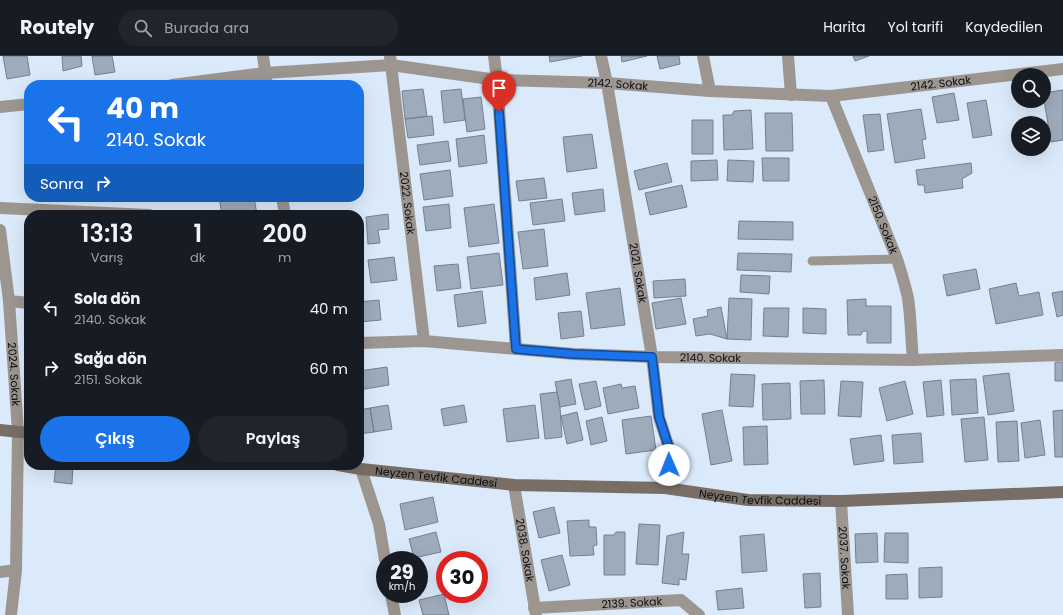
<!DOCTYPE html>
<html lang="tr">
<head>
<meta charset="utf-8">
<style>
  :root { --surface:#171b24; --page:#20242c; --text:#f1f3f6; --muted:#9ea1a6; --line:#363941; --accent:#1a73e8 }
  body { margin:0; font-family:Poppins,sans-serif; background:var(--page); color:var(--text); height:100vh; display:flex; flex-direction:column; font-size:15px; white-space:nowrap }
  * { box-sizing:border-box; margin:0 }
  p { font-size:13px; color:var(--muted) }
  .icon { flex:none; width:22px; height:22px; fill:none; stroke:currentColor; stroke-width:2; stroke-linecap:round; stroke-linejoin:round }
  .map { position:relative; flex:1; overflow:hidden }
  .details { position:absolute; left:24px; top:154px; width:340px; height:260px; display:flex; flex-direction:column; background:var(--surface); border-radius:16px; box-shadow:0 4px 16px #0002 }
  .details>* { flex:none }
  .hud { position:absolute; left:24px; top:24px; width:340px; height:122px; border-radius:16px; box-shadow:0 4px 16px #0002; background:#1a73e8; color:#fff; overflow:hidden }
  .fabs { position:absolute; left:1011px; top:12px; display:grid; gap:8px }
  .fabs a { display:grid; place-items:center; width:40px; height:40px; border-radius:50%; background:var(--surface); box-shadow:0 4px 16px #0002; font-size:20px }
  .speed { position:absolute; left:376px; top:495px; display:flex; gap:8px; font-size:20px; font-weight:700; text-align:center }
  .speed>* { display:grid; place-content:center; width:52px; height:52px; border-radius:50%; background:var(--surface); box-shadow:0 4px 16px #0002; line-height:1 }
  .speed small { font-size:10px; font-weight:400 }
  .speed .limit { border:6px solid #d22; background:#fff; color:#111 }
  .pin { position:absolute; display:grid; place-items:center; width:34px; height:34px; color:#fff; margin:-41px -17px; border-radius:50% 50% 50% 0; rotate:-45deg; box-shadow:0 0 4px #0007 }
  .pin .icon { rotate:45deg }
  .me { position:absolute; width:44px; margin:-22px; rotate:359deg; stroke-linejoin:round; filter:drop-shadow(0 0 3px #0008) }
  .turn { display:flex; align-items:center; gap:14px; height:84px; padding:0 16px; font-size:18px }
  .turn .icon { width:52px; height:52px; stroke-width:2.5 }
  .turn b { display:block; font-size:28px; line-height:34px }
  .then { display:flex; align-items:center; height:38px; padding:0 16px; background:#0003; gap:8px; font-size:15px }
  .eta { display:flex; justify-content:space-evenly; align-items:center; height:68px; text-align:center }
  .eta b { font-size:24px; font-weight:600; line-height:28px }
  .action { display:flex; gap:8px; margin-top:auto; padding:8px 16px }
  .action a { flex:1; height:46px; border-radius:24px; background:var(--accent); color:#fff; font-size:16px; font-weight:600; line-height:46px; text-align:center }
  .action a+a { background:var(--page); color:var(--text) }
  ul { padding:0; list-style:none }
  li { display:flex; align-items:center; gap:12px; height:60px; padding:0 16px }
  li div { flex:1 }
  li b { display:block; font-size:15px }
  li em { font-style:normal }
  header { display:flex; align-items:center; gap:24px; box-sizing:border-box; height:56px; padding:0 20px; background:var(--surface); border-bottom:1px solid var(--line) }
  header strong { font-size:19px }
  nav { display:flex; gap:22px; margin-inline-start:auto; font-size:14px }
  .search { width:280px; height:36px; background:var(--page); display:flex; align-items:center; gap:10px; box-sizing:border-box; padding:0 14px; border-radius:22px; color:var(--muted); font-size:15px }
  .map>svg:first-child { display:block }
  .building { fill:#9eabbb; stroke:#73808f }
  .lines { fill:none; stroke-linecap:round; stroke-linejoin:round }
  .lane { stroke:#9d9690; stroke-width:9 }
  .street { stroke:#9d9690; stroke-width:12 }
  .secondary { stroke:#796e66; stroke-width:12 }
  .route-casing { stroke:#114b97; stroke-width:10 }
  .route { stroke:#1a73e8; stroke-width:7 }
  .labels { text-anchor:middle; stroke-width:4; stroke-linejoin:round; paint-order:stroke }
  .street-label { font-size:11px; fill:#070c11; stroke:#fff }
</style>
</head>
<body>
<header>
<strong>Routely</strong>
<div class="search"><svg class="icon" aria-label="search" viewBox="0 0 24 24"><circle cx="10" cy="10" r="6"/><path d="M15 15l6 6"/></svg>Burada ara</div>
<nav><a>Harita</a><a>Yol tarifi</a><a>Kaydedilen</a></nav>
</header>
<div class="map">
<svg width="1063" height="559" viewBox="0 0 1063 559">
  <rect width="100%" height="100%" fill="#dbeafb"/>
  <path class="building" d="M3 0H27L30 19 7 23Z
    M62 0H81L82 10 63 15Z
    M92 0H112L115 16 95 19Z
    M549 0H582L550 6Z
    M621 0H647L622 6Z
    M657 0H679L680 8 660 13Z
    M853 0H869L855 5Z
    M423 33 427 60 405 63 402 35Z
    M461 33 465 64 444 67 441 35Z
    M1063 34V84L1051 86 1044 44V37Z
    M954 37 959 64 937 67 932 41Z
    M481 41 485 73 467 76 463 43Z
    M986 44 992 79 973 82 967 47Z
    M921 53 926 83 922 84 925 102 895 107 887 58Z
    M751 54 753 93 724 94 723 59H732L734 55Z
    M765 57H792L793 95H766Z
    M880 58 884 94 868 96 863 59Z
    M432 60 434 79 408 82 405 63Z
    M692 64H713V98H692Z
    M592 78 597 112 567 116 563 81Z
    M484 79 487 107 459 111 456 83Z
    M448 85 451 105 420 109 417 89Z
    M762 102H789V125H763Z
    M717 104 718 124 691 125V105Z
    M728 104 754 105 753 126 727 125Z
    M667 107 672 126 639 134 634 115Z
    M971 107 972 117 962 123 963 132 925 137 924 129H918L916 114Z
    M450 114 453 140 424 144 420 118Z
    M544 122 547 142 519 145 516 125Z
    M682 129 687 151 650 159 645 137Z
    M603 133 605 155 575 159 572 137Z
    M219 141H254L257 159H222Z
    M562 143 565 165 533 169 530 147Z
    M449 148 451 172 426 175 423 151Z
    M494 148 499 187 469 191 464 152Z
    M388 158 389 173 378 174 380 187 368 188 366 161Z
    M739 165 793 166V184L738 183Z
    M544 173 548 210 523 213 518 176Z
    M359 183H362L363 199H359Z
    M499 197 503 229 471 233 467 201Z
    M738 197 792 198 791 216 737 214Z
    M394 201 397 224 371 227 368 204Z
    M458 208 461 232 437 235 434 210Z
    M976 213 980 233 947 240 943 219Z
    M567 217 570 239 536 244 534 222Z
    M741 219 770 220 769 238 740 236Z
    M685 223 686 240 654 242 653 225Z
    M1016 227 1019 240 1039 236 1043 259 996 268 989 233Z
    M620 232 625 269 591 273 586 237Z
    M482 235 486 267 458 271 454 239Z
    M1063 235V259L1057 261 1052 237Z
    M681 242 686 268 656 273 652 247Z
    M729 242 752 243 751 284 727 283Z
    M866 243V250H891V287H867V275H863L861 279H848L847 244Z
    M379 244 381 264 359 266V246Z
    M721 251 727 283 710 278 696 280 693 263 708 260 707 254Z
    M764 252H789L788 281 763 280Z
    M803 252 826 253V278L803 277Z
    M581 255 584 280 561 283 558 257Z
    M1055 306H1063V325H1055Z
    M387 311 389 329 359 334V315Z
    M1009 317 1014 355 988 359 983 320Z
    M731 318 755 319 753 351 729 350Z
    M571 323 576 348 560 351 555 326Z
    M976 323 978 357 952 359 950 324Z
    M824 324 825 358H801L800 325Z
    M941 324 944 359 927 361 923 326Z
    M596 325 601 350 585 354 579 328Z
    M841 325 863 326 861 361 838 360Z
    M905 325 913 358 887 365 879 332Z
    M790 327 791 363 763 364 762 328Z
    M621 328 622 332 635 330 639 352 608 358 603 332Z
    M557 336 560 351 562 381 545 383 540 338Z
    M388 349 392 373 374 376 370 352Z
    M464 349 467 366 444 370 441 353Z
    M535 349 539 382 507 386 503 353Z
    M370 352 374 376 359 378V354Z
    M722 354 732 405 711 409 702 358Z
    M1063 354V401H1055L1053 355Z
    M577 356 583 384 567 388 561 360Z
    M651 360 656 394 626 398 622 364Z
    M602 361 607 385 591 389 586 365Z
    M984 361 988 404 965 406 961 363Z
    M1040 364 1045 399 1025 402 1021 367Z
    M1017 365 1019 405 998 406 996 366Z
    M767 370 768 408 744 409 743 371Z
    M921 377 923 406 894 408 892 379Z
    M881 379 884 405 854 409 850 383Z
    M56 409H73L72 428 54 426Z
    M433 441 438 466 405 474 400 448Z
    M554 451 560 477 539 482 533 456Z
    M589 464V471H596L597 489 593 490 594 499 570 500 567 465Z
    M639 468 660 469 658 509 636 508Z
    M436 476 441 496 414 502 409 483Z
    M616 476H625V519H604V479H614Z
    M684 476 682 498H689L686 524 679 523V529L662 527 667 480Z
    M877 477 878 506 856 507 855 478Z
    M885 477H908V507L884 506Z
    M764 478 767 515 742 517 740 480Z
    M562 499 570 529 549 535 541 504Z
    M942 511V541L919 542V512Z
    M820 517 821 551 805 552 803 518Z
    M907 518 908 543H886V519Z
    M742 532 744 552 718 554 716 535Z
    M444 538 449 559H423L419 544Z"/>
  <g class="lines">
    <path class="lane" d="M812 205 897 203"/>
    <g class="street">
      <path d="M263 0 267 29"/>
      <path id="s1" d="M390 0 424 285"/>
      <path d="M494 0 497 24 516 293"/>
      <path id="s2" d="M601 0 607 27 652 301 659 361 671 398 665 432"/>
      <path d="M703 0 710 35"/>
      <path d="M788 0 791 39"/>
      <path id="s3" d="M172 29 265 17 391 9 497 24 607 27 710 35 831 40 1063 13"/>
      <path id="s4" d="M831 40 897 203C901 216 905 228 908 242 911 262 911 283 913 304"/>
      <path d="M0 51 29 48"/>
      <path d="M282 141 285 159"/>
      <path d="M0 152 149 159"/>
      <path id="s5" d="M0 174 9 245 18 376 16 514 11 559"/>
      <path d="M9 245 29 247"/>
      <path id="s6" d="M359 287 424 285 574 298 652 301 913 304 1063 299"/>
      <path d="M361 413 379 468 385 504"/>
      <path id="s7" d="M514 429 536 559"/>
      <path id="s8" d="M841 445 848 559"/>
      <path d="M0 516 16 514"/>
      <path d="M391 538 395 559"/>
      <path id="s9" d="M534 552 681 544 699 559"/>
    </g>
    <g class="secondary">
      <path d="M0 374 29 377"/>
      <path id="s10" d="M338 409 361 413 514 429 665 432 748 444 841 445 1063 436"/>
    </g>
  </g>
  <g class="lines">
    <g class="route-casing">
      <path id="route" d="M499 56 516 293 574 298 652 301 659 361 671 398 669 409"/>
    </g>
    <use href="#route" class="route"/>
  </g>
  <g class="labels">
    <g class="street-label">
      <text dy="4" stroke="none"><textPath href="#s3" startOffset="772">2142. Sokak</textPath></text>
      <text dy="4" stroke="none"><textPath href="#s3" startOffset="448">2142. Sokak</textPath></text>
      <text dy="4" stroke="none"><textPath href="#s1" startOffset="148">2022. Sokak</textPath></text>
      <text dy="4" stroke="none"><textPath href="#s4" startOffset="139">2150. Sokak</textPath></text>
      <text dy="4" stroke="none"><textPath href="#s2" startOffset="220">2021. Sokak</textPath></text>
      <text dy="4" stroke="none"><textPath href="#s6" startOffset="352">2140. Sokak</textPath></text>
      <text dy="4" stroke="none"><textPath href="#s5" startOffset="145">2024. Sokak</textPath></text>
      <text dy="4" stroke="none"><textPath href="#s10" startOffset="99">Neyzen Tevfik Caddesi</textPath></text>
      <text dy="4" stroke="none"><textPath href="#s10" startOffset="424">Neyzen Tevfik Caddesi</textPath></text>
      <text dy="4" stroke="none"><textPath href="#s7" startOffset="66">2038. Sokak</textPath></text>
      <text dy="4" stroke="none"><textPath href="#s8" startOffset="57">2037. Sokak</textPath></text>
      <text dy="4" stroke="none"><textPath href="#s9" startOffset="98">2139. Sokak</textPath></text>
    </g>
  </g>
</svg>
<div class="fabs">
<a><svg class="icon" aria-label="search" viewBox="0 0 24 24"><circle cx="10" cy="10" r="6"/><path d="M15 15l6 6"/></svg></a>
<a><svg class="icon" aria-label="layers" viewBox="0 0 24 24"><path d="M12 4l9 5-9 5-9-5zM3 14l9 5 9-5"/></svg></a>
</div>
<div class="speed"><div>29<small>km/h</small></div><div class="limit">30</div></div>
<div class="pin" style="left:499px;top:56px;background:#d93025"><svg class="icon" aria-label="arrive" viewBox="0 0 24 24"><path d="M6 21V4h12l-3 4 3 4H6"/></svg></div>
<svg class="me" style="left:669px;top:409px" viewBox="-20 -20 40 40"><circle r="19" fill="#fff"/><path d="M0-13L10 11 0 6-10 11z" fill="#1a73e8"/></svg>
<div class="hud">
<div class="turn"><svg class="icon" aria-label="left" viewBox="0 0 24 24"><path d="M17 20v-9H6M10 6l-5 5 5 5"/></svg><div><b>40 m</b>2140. Sokak</div></div>
<div class="then">Sonra<svg class="icon" aria-label="right" viewBox="0 0 24 24"><path d="M7 20v-9h11M14 6l5 5-5 5"/></svg></div>
</div>
<section class="details">
<div class="eta">
<div><b>13:13</b><p>Varış</p></div>
<div><b>1</b><p>dk</p></div>
<div><b>200</b><p>m</p></div>
</div>
<ul>
<li><svg class="icon" aria-label="left" viewBox="0 0 24 24"><path d="M17 20v-9H6M10 6l-5 5 5 5"/></svg><div><b>Sola dön</b><p>2140. Sokak</p></div><em>40 m</em></li>
<li><svg class="icon" aria-label="right" viewBox="0 0 24 24"><path d="M7 20v-9h11M14 6l5 5-5 5"/></svg><div><b>Sağa dön</b><p>2151. Sokak</p></div><em>60 m</em></li>
</ul>
<div class="action"><a>Çıkış</a><a>Paylaş</a></div>
</section>
</div>
</body>
</html>
